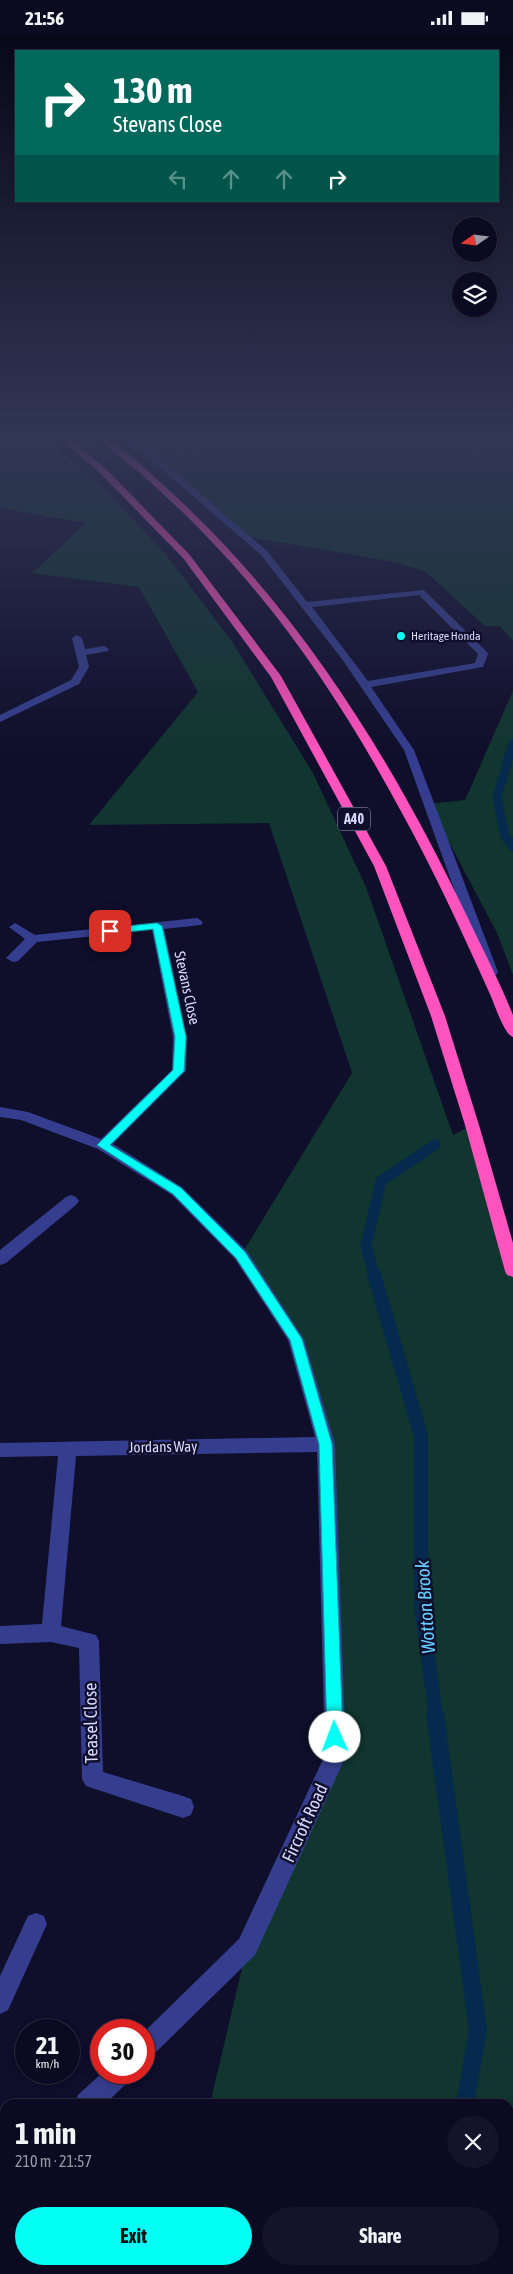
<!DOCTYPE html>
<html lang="en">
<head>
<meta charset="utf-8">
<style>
  :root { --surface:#0b0a20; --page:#141329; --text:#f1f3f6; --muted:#9a9aa5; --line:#2b2b3e; --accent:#04fff4 }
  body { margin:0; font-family:"Asap Condensed",sans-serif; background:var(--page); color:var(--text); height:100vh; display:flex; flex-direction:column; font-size:19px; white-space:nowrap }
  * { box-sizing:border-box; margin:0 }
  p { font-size:16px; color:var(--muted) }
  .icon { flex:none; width:28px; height:28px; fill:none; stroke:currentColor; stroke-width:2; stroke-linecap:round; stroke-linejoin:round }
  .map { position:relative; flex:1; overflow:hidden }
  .sheet { position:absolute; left:0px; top:2064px; width:514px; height:176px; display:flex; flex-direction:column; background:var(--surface); border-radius:15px 15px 0 0; box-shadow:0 2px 8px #0003,0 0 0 1px var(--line) }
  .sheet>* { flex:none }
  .top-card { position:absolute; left:15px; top:15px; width:484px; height:152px; border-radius:0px; box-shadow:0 2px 8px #0003,0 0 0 1px var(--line); background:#00695c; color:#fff; overflow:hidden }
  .needle { width:32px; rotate:256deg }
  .controls { position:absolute; left:452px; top:182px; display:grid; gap:10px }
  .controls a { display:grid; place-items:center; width:45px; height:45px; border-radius:50%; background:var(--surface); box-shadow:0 2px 8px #0003,0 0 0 1px var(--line); font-size:25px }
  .speed { position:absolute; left:15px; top:1984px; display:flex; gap:10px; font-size:25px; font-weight:700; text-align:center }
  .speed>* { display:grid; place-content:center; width:65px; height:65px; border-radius:50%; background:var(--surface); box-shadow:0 2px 8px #0003,0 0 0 1px var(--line); line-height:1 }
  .speed small { font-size:12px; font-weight:400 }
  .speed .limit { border:8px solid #d22; background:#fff; color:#111 }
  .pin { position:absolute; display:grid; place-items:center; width:42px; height:42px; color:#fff; margin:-21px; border-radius:10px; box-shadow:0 2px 8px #0006 }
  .me { position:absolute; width:55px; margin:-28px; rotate:358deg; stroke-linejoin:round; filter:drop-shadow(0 0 4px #0008) }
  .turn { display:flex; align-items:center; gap:18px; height:105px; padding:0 15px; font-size:22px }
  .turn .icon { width:65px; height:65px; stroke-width:2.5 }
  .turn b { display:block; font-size:35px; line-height:42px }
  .lanes { display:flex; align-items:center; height:48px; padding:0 15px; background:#0003; justify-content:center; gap:25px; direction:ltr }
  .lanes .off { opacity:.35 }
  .round { display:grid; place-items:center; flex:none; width:52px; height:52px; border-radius:26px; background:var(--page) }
  .overview { display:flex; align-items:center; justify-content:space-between; height:85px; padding:0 15px }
  h1 { font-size:30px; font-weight:700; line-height:38px }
  .primary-button { display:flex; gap:10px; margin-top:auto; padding:10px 15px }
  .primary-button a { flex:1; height:58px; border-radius:30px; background:var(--accent); color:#111; font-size:20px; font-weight:700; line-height:58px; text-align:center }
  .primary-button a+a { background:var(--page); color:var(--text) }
  .status { display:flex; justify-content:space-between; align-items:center; height:35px; padding:0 25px; background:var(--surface); direction:ltr }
  .status svg { height:14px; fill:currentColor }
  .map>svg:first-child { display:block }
  .green { fill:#10362f }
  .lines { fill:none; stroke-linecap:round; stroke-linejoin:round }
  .stream-far3 { stroke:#052a4d; stroke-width:9 }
  .stream-far2 { stroke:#052a4d; stroke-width:11 }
  .stream-far1 { stroke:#052a4d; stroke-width:14 }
  .stream { stroke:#052a4d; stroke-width:18 }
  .minor { fill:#353e8e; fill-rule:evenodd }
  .highway { fill:#ff53be; fill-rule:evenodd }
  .route { fill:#04fff4; stroke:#03a69f }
  .poi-dot { fill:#04fff4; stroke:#0f0e2b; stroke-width:2 }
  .labels { text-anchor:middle; stroke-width:5; stroke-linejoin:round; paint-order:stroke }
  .far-poi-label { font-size:12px; fill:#d8d9ff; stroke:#0f0e2b; text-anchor:start }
  .shield { fill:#0f0e2b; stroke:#9c9cbf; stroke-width:1 }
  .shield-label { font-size:14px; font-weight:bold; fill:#d8d9ff }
  .street-label { font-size:15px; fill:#d8d9ff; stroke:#0f0e2b }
  .near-street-label { font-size:18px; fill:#d8d9ff; stroke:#0f0e2b }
  .near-water-label { font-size:19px; font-style:italic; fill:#66ceff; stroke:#0f0e2b }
</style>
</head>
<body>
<div class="status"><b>21:56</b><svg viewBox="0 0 49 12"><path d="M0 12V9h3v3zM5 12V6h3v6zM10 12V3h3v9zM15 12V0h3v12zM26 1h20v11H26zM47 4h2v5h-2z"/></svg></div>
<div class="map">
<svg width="513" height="2239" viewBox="0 0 513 2239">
  <rect width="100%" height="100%" fill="#0f0e2b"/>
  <path class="green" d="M0 405H47L102 451 167 521 233 608 313 738 366 852 453 1100 472 1090 513 1236V2239H170L171 2235H509V2069H210L247 1912 336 1721 326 1409 296 1304 241 1220 352 1038 269 788 89 790 198 657 139 552 32 538 86 488 0 473Z
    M130 405H170L186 419 208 405H431L513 420V606L500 591H485L426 537 395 527 243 501Z
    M513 656V940L497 898 429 769 465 765Z"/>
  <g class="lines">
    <path class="stream-far3" d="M513 708 497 762 505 801 513 812"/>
    <path class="stream-far2" d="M374 1240 366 1211 381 1146 435 1110"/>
    <path class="stream-far1" d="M374 1239 421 1401V1572L436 1680"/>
    <path class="stream" d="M435 1679 478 1995 465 2069
      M430 2239 431 2235"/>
    <path class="minor" d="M121 405H131L150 415 267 516 307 567 424 555 487 617 488 619 483 632 371 652 414 715 498 937 496 940H486L484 937 404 715 342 624 261 520 144 419ZM419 560 478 619 475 628 368 646 312 572Z
      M77 600 82 603 85 614 104 611 109 614 108 616 86 620 89 632 79 649 0 687V680L71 645 79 632 72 603Z
      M197 883 203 887 201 890 164 894 187 1002 186 1036 113 1109 182 1152 247 1216 304 1304 335 1409 346 1721 255 1920 152 2021 144 2025V1997L239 1904 325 1720 317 1417 76 1421 61 1591 96 1600 99 1606 103 1737 183 1761 191 1764 194 1772 191 1780 183 1783 86 1751 82 1744 79 1613 51 1607 0 1609V1591L42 1589 58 1421 0 1422V1408L315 1402 288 1305 235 1224 172 1160 98 1114 21 1085 0 1082V1072L28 1077 101 1104 172 1035 173 1002 152 895 37 907 18 926 13 927 6 923 25 904 9 892 15 888 35 900Z
      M71 1160 76 1162 79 1166 76 1170 6 1228 0 1230V1215L66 1162Z
      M36 1878 44 1881 47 1889 8 1975 0 1979V1941L28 1881Z
      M102 2038H131L128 2047 105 2069H75L78 2060Z
      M5 2135V2164L0 2166V2137Z"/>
    <path class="highway" d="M62 405H71L106 434 189 519 281 641 386 831 445 981 479 1090 513 1208V1242L507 1240 505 1236 465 1090 431 981 374 831 271 642 183 523 100 438Z
      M101 405C119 405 147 436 161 448 294 566 389 719 465 877 481 911 499 945 513 980V1002C504 1000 494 967 489 957 462 897 435 838 403 780 350 681 288 586 210 505 188 481 163 459 139 437 126 427 112 417 101 405Z"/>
  </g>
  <linearGradient id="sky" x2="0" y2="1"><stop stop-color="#080818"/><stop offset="0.56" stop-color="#313655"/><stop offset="1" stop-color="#313655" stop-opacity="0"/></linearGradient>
  <rect width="513" height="719" fill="url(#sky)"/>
  <path class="route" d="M157 888 162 891 186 1002 184 1036 110 1110 181 1153 245 1217 302 1304 332 1409 343 1702 341 1707 335 1709 330 1707 327 1702 319 1409 290 1305 236 1223 173 1159 97 1110 173 1035 175 1002 153 894 110 899 105 896 110 893Z"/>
  <circle class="poi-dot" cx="401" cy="601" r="5"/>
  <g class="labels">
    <g class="far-poi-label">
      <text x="411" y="605">Heritage Honda</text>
    </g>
    <rect class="shield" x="338" y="772.5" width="32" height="23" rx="4"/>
    <g class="shield-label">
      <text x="354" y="789">A40</text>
    </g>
    <g class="street-label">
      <text transform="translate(187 953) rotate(78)" y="5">Stevans Close</text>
      <text transform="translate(163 1412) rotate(-1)" y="5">Jordans Way</text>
    </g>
    <g class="near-street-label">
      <text transform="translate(91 1688) rotate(-91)" y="6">Teasel Close</text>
      <text transform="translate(305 1788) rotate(-65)" y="6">Fircroft Road</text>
    </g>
    <g class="near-water-label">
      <text transform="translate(425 1572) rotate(-94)" y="7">Wotton Brook</text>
    </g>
  </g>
</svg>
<div class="controls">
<a><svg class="needle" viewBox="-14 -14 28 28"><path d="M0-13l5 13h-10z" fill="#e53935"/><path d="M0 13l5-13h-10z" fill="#9a9aa5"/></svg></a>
<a><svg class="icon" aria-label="layers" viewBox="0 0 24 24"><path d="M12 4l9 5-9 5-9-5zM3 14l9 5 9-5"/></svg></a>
</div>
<div class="speed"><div>21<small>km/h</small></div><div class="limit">30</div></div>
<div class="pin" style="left:110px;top:896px;background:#d93025"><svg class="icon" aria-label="arrive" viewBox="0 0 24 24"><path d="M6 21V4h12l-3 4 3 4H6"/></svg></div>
<svg class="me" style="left:335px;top:1702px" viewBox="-20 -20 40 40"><circle r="19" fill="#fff"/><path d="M0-13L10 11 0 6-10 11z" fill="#04fff4"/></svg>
<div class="top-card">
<div class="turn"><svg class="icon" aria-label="right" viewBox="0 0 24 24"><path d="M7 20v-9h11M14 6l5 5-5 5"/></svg><div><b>130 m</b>Stevans Close</div></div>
<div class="lanes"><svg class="icon off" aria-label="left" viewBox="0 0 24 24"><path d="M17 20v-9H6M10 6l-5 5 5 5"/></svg><svg class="icon off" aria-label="ahead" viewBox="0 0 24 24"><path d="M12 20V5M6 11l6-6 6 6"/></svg><svg class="icon off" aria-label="ahead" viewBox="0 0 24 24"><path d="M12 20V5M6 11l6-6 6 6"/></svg><svg class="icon" aria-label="right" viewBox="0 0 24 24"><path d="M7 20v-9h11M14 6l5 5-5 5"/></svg></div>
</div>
<section class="sheet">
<div class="overview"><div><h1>1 min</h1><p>210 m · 21:57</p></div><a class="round"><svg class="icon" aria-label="close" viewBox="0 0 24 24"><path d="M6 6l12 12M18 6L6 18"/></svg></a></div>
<div class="primary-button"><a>Exit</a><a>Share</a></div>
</section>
</div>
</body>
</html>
